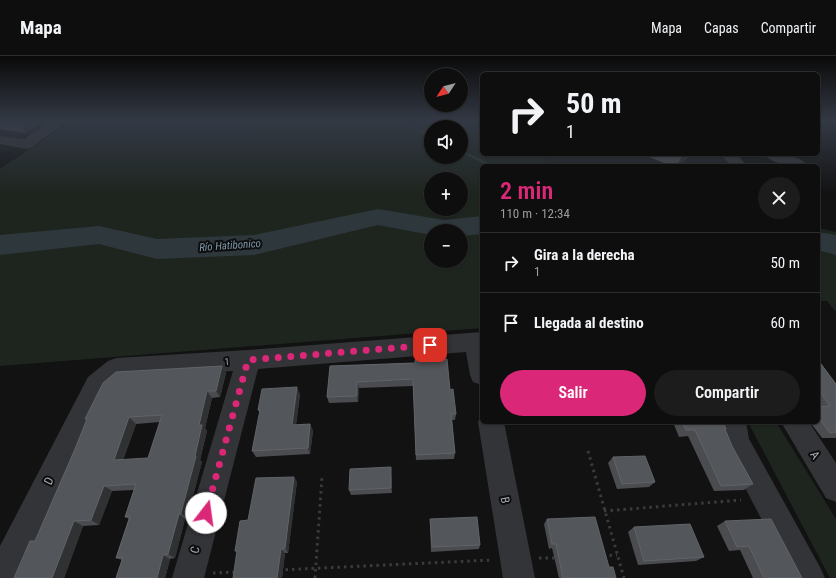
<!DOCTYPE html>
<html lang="es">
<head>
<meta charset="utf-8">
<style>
  :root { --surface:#0e0e0e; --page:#1c1c1c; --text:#f1f3f6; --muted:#9b9c9e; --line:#2e2e2e; --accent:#db2777 }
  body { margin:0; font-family:"Roboto Condensed",sans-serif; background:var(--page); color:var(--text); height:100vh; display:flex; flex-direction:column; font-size:15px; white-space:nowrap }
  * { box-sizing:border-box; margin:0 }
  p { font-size:13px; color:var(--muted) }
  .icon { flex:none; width:22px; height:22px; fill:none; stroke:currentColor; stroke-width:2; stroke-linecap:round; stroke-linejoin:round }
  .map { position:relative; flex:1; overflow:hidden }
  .side { position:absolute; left:480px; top:108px; width:340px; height:260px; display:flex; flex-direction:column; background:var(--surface); border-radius:6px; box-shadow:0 1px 3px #0004,0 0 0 1px var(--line) }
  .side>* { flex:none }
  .top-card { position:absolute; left:480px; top:16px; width:340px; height:84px; border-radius:6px; box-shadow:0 1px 3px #0004,0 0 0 1px var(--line); background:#0e0e0e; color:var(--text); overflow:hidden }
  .needle { width:26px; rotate:234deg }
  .buttons { position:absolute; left:424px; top:12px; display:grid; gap:8px }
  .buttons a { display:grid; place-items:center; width:44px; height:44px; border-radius:50%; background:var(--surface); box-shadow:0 1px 3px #0004,0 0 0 1px var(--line); font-size:20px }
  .pin { position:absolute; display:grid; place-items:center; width:34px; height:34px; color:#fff; margin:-17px; border-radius:8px; box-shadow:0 2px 6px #0006 }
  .me { position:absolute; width:44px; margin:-22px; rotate:15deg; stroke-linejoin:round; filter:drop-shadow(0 0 3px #0008) }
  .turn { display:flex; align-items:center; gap:14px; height:84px; padding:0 20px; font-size:18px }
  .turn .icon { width:52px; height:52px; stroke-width:2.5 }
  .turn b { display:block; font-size:28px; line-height:34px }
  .round { display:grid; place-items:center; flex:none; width:42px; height:42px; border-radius:21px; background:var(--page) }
  .summary { display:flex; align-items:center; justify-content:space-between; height:68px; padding:0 20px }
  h1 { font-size:24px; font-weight:600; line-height:30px; color:var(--accent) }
  .action { display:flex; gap:8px; margin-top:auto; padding:8px 20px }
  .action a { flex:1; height:46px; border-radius:24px; background:var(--accent); color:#fff; font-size:16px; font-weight:600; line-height:46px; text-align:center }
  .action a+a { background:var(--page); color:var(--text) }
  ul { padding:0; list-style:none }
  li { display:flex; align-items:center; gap:12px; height:60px; padding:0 20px; border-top:1px solid var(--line) }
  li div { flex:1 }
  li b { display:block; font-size:15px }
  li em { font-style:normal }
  header { display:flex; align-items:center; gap:24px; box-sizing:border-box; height:56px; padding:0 20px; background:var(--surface); border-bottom:1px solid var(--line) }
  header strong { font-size:19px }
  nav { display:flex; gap:22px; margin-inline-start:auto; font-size:14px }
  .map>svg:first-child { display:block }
  .built { fill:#1e1e20 }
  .green { fill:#1e251f; fill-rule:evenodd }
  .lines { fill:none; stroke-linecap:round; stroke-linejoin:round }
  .stream { fill:#2e373c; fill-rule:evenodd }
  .river { fill:#2e373c; fill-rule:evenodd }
  .path { stroke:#393b3e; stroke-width:3; stroke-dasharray:2.5 4; stroke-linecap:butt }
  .minor { fill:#333437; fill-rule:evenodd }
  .wall { fill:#4a4c4f; fill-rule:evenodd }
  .shaded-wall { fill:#2f3133 }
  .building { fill:#53565a; stroke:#606368; fill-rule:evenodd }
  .route { stroke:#db2777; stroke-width:7; stroke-dasharray:0 12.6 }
  .labels { text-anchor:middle; stroke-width:4; stroke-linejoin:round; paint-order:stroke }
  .street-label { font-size:10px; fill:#a4a9b2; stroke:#0d0d0e }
  .water-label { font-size:11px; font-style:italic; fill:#7e98aa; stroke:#0d0d0e }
  .near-street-label { font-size:12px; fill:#a4a9b2; stroke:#0d0d0e }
</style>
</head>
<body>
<header>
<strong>Mapa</strong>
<nav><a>Mapa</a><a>Capas</a><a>Compartir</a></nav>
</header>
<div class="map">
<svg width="836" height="522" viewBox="0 0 836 522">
  <rect width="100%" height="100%" fill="#121213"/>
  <path class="built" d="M533 98H719L731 110H560Z"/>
  <path class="green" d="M71 65H482V98H533L560 110H482V272L0 310V113ZM431 71H461V101H431ZM431 123H461V153H431ZM431 175H461V205H431Z
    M818 172 836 176V256L827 245H818Z
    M751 366H776L836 463V522H830L750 370Z"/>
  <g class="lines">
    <path class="stream" d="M402 65H406L431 80V83Z
      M461 94 493 109 494 110H489L461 96Z"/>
    <path class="river" d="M378 153 444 164 482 160V178L461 180V175H431V179L378 169 254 199 157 203 99 188 0 199V179L99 170 157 183 254 179Z
      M818 176 836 179V199L818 194Z"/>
    <path class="path" d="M588 395 624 522
      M604 455 741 444
      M603 500 617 499
      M539 502H556
      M279 514 492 504
      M213 517 236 516
      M315 522 322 421"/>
    <path class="minor" d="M51 65H67L32 91 27 93 0 88V80L24 83Z
      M720 98H737L747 110H731Z
      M764 98C777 98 800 98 808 110 795 110 773 110 764 98Z
      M482 276V329L473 326 470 319 466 296 258 313 204 522H172L233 315 122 322 106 335 18 522H0V490L88 321 108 305 116 302 248 294Z
      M482 357V366H504L535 522H503L478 366Z
      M720 366H746L749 383 820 511 825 522H792L726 395 723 386Z
      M781 366H809L836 407V446L826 442Z"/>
  </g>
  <path class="wall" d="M0 65H44L25 77 0 73Z
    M642 98H692L678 110H671Z
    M818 304 836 328V382H822L810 366H818Z
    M415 307 450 334 456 358 455 364H452L455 397 454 403 416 404 413 330 359 332 358 346 329 347 327 341 330 310Z
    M222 310 226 317 220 341 212 342 205 372 207 375 200 404 202 406 187 462 185 463 175 502 170 503 165 522H116L122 504 116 502 129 463 125 461 134 434 112 435 99 469 83 470 64 522H14L35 485 75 393 87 364 85 363ZM160 366 148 402 123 404 136 368Z
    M300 338 296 369 310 368 313 375 310 398 256 401 252 395 260 357 258 354Z
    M523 366H558L557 368 523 369Z
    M673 366H723L726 373 725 374 732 390 753 428 744 434 714 435 688 380 679 381Z
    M613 401 655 426 649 431 617 433 608 407Z
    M391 417 392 437 351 439 349 434Z
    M294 421 297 426 288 497H285L282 522H233L237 496 235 495 248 464Z
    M430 463 480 489 479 493 431 496 430 468Z
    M547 463 609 511 616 522H559L552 492 549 493 544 468Z
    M725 465 802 522H753L740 494 729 495 717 470Z
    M634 471 704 501 696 505 638 509 628 476Z"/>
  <path class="shaded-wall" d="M31 65H44L25 77 21 71Z
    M685 98H692L678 110H677L681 101Z
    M222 310 226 317 220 341 216 335Z
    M357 326 359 332 358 346 357 340Z
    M297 331 300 338 295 375 292 369Z
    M207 335 212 342 205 372 207 375 200 404 202 406 187 462 181 457 195 400 199 369Z
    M129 361 136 368 121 410 114 404Z
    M310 368 313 375 310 398 308 392Z
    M391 411V417L392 437 391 432Z
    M294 421 297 426 288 497 285 492Z
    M104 430 112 435 99 469 91 464Z
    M179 458 185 463 175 502 168 498Z
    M74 465 83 470 64 522H52Z
    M281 493 285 497 282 522H277Z
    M163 499 170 503 165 522H157Z"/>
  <path class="building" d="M0 65H31L21 71 0 68Z
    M673 98H685L681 101Z
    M447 303 450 334 453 333 456 358H451L455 397 416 399 413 323 357 326V340L327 341 330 310 415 307V304Z
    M818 304 836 328V376L830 377 818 361V351L830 350 818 333Z
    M222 310 216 335H207L199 369H202L195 400H196L181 457 179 458 168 498 163 499 157 522H116L123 501 116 502 130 460 125 461 136 428 104 430 91 464 74 465 52 522H14L30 485H35L75 393 87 363H85L103 327 116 316ZM162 359 148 402 114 404 129 361Z
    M297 331 292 369 310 368 308 392 252 395 260 354H258L262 333Z
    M682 366H723L726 373H725L732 390 753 428 721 430 695 374H686Z
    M645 400 655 426 622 428 613 401Z
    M391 411V432L349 434 350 413Z
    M294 421 285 492 281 493 277 522H233L237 495H235L240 465 248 464 256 422Z
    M477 461 480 489 432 491 430 463Z
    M595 461 609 511H613L616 522H563L556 488H552L547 463Z
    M771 463 802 522H764L749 490 737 491 725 465Z
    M690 468 704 501 644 505 634 471Z"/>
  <linearGradient id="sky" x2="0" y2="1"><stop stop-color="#0a0a0a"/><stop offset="0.47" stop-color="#333944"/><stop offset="1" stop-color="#333944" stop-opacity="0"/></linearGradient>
  <rect width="836" height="138" fill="url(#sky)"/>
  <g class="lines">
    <path class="route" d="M206 457 248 304 430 289"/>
  </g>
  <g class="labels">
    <g class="street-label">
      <text transform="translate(227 305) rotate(-4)" y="4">1</text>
    </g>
    <g class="water-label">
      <text transform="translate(230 189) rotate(-4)" y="4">Río Hatibonico</text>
    </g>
    <g class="near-street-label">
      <text transform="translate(815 399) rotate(58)" y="4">A</text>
      <text transform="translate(49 425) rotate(-64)" y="4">D</text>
      <text transform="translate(505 444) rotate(80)" y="4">B</text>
      <text transform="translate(195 494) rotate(-75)" y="4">C</text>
    </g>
  </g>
</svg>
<div class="buttons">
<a><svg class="needle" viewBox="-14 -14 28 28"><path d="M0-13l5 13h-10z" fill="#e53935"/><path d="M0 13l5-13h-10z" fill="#9b9c9e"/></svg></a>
<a><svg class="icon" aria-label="sound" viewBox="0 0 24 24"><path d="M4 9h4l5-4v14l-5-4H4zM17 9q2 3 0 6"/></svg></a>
<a>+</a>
<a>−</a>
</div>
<div class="pin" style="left:430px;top:289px;background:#d93025"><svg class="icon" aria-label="arrive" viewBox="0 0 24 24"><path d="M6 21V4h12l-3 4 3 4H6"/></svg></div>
<svg class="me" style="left:206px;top:457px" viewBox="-20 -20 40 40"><circle r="19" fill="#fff"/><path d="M0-13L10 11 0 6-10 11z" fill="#db2777"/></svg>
<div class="top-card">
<div class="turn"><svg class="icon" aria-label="right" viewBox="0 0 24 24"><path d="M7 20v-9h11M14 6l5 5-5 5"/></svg><div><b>50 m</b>1</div></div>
</div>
<section class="side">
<div class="summary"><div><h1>2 min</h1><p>110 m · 12:34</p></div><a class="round"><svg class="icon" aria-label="close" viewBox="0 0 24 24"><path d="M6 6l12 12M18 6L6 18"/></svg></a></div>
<ul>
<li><svg class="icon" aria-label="right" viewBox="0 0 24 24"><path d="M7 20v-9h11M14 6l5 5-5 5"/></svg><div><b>Gira a la derecha</b><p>1</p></div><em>50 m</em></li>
<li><svg class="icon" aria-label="arrive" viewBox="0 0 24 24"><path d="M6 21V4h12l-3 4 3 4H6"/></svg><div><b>Llegada al destino</b></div><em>60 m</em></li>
</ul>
<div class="action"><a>Salir</a><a>Compartir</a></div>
</section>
</div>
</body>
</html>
